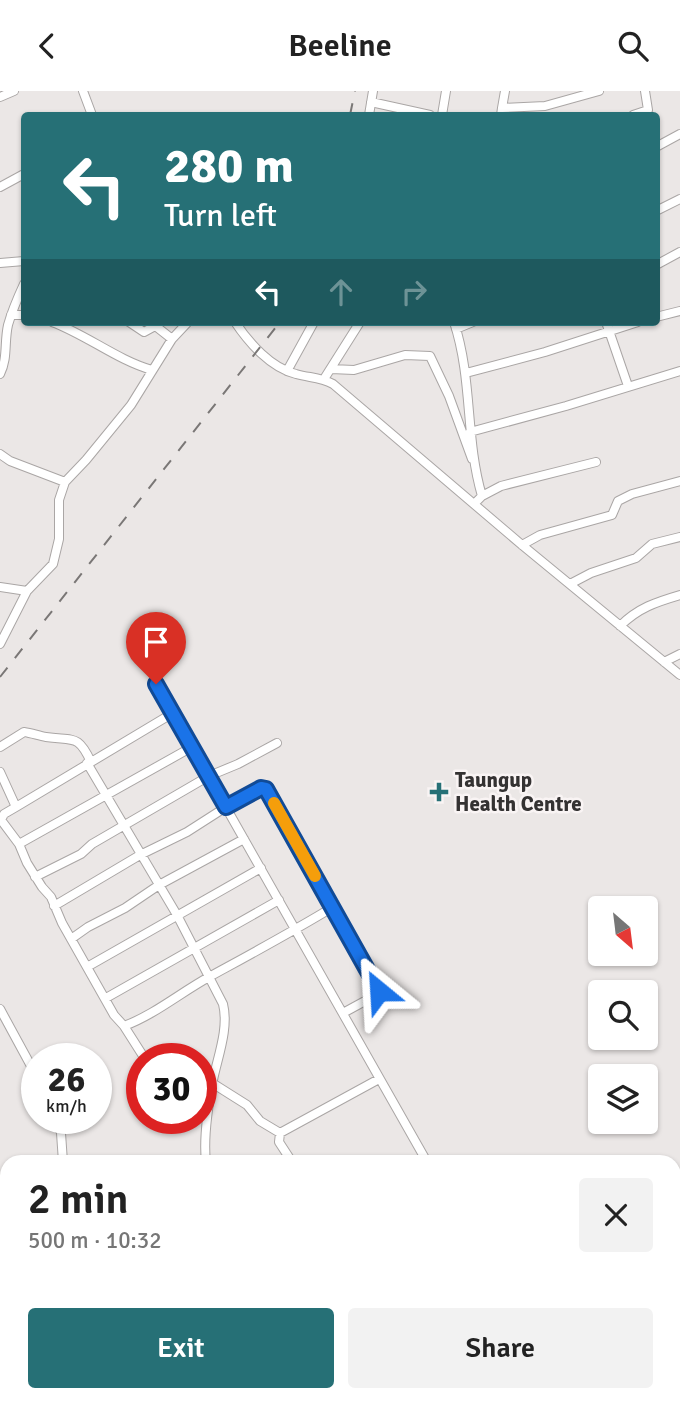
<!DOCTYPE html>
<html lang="en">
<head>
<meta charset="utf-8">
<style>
  :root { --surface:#fff; --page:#f2f2f2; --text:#222; --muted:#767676; --accent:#267076 }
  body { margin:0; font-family:Signika,sans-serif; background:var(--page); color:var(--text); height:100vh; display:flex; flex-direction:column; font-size:26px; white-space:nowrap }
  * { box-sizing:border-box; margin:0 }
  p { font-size:23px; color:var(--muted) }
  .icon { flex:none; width:38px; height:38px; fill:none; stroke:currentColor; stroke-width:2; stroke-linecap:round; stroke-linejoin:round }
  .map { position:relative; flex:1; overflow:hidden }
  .panel { position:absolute; left:0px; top:1064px; width:681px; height:247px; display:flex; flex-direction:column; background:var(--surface); border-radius:21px 21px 0 0; box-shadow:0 2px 5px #0004 }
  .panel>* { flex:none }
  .hud { position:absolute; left:21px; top:21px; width:639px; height:214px; border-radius:7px; box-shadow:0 2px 5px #0004; background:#267076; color:#fff; overflow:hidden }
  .needle { width:46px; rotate:152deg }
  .controls { position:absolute; left:588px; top:805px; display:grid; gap:14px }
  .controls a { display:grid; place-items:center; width:70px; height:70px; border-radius:7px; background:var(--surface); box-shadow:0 2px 5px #0004; font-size:35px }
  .speed { position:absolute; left:21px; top:952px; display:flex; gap:14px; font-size:35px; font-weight:700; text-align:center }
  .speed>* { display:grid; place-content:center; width:91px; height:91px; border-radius:50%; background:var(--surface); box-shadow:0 2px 5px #0004; line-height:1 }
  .speed small { font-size:18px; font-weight:400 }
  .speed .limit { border:10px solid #d22; background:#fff; color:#111 }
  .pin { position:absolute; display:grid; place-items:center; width:60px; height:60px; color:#fff; margin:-72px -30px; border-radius:50% 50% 50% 0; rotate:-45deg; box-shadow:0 0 7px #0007 }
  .pin .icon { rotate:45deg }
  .me { position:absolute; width:77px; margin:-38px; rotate:333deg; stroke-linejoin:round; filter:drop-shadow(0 0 5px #0008) }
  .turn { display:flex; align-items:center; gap:24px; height:147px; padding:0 28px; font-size:32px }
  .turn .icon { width:91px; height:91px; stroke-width:2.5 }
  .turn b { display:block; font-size:49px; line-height:60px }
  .lanes { display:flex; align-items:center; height:66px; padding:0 28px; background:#0003; justify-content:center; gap:35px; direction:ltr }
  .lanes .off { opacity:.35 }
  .round { display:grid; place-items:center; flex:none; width:74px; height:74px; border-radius:7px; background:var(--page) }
  .overview { display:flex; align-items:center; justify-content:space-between; height:119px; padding:0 28px }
  h1 { font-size:42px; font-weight:600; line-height:52px }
  .cta { display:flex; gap:14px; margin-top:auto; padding:14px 28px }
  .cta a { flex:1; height:80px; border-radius:7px; background:var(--accent); color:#fff; font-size:28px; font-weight:600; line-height:80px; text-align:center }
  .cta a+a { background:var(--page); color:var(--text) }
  header { display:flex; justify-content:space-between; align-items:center; height:91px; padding:0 28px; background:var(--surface); font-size:32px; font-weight:600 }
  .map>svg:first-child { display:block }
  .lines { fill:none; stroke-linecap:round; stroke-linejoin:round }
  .minor-casing { stroke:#aaa6a5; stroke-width:10 }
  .major-casing { stroke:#aaa6a5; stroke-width:12 }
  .minor { stroke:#fff; stroke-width:8 }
  .major { stroke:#fff; stroke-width:10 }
  .rail { stroke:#7a7776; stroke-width:2; stroke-dasharray:12 12; stroke-linecap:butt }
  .route-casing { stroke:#114b97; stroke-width:18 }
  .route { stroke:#1a73e8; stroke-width:12 }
  .slow { stroke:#f59e0b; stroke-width:12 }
  .poi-dot { fill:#267076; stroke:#f9f4f4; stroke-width:2.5 }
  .labels { text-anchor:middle; stroke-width:5; stroke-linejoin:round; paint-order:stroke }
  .poi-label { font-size:21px; font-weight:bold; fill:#343232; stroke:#f9f4f4; text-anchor:start }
</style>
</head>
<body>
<header><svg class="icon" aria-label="back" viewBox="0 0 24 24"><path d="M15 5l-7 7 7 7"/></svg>Beeline<svg class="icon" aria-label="search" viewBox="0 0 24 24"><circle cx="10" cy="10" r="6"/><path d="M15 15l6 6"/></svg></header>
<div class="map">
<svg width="680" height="1310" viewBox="0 0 680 1310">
  <rect width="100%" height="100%" fill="#ebe7e6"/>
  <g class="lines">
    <g class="minor-casing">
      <path id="minor" d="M83 0 92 24
        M0 6 14 0
        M371 11 430 24
        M502 17 505 0
        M369 24 373 0
        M442 24 446 0
        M501 24 502 17 545 15 599 0
        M633 24 648 19 645 0
        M656 56 680 43
        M0 96 24 83
        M656 120 680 108
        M0 172 24 170
        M656 174 680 161
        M11 224H24
        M656 226 680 220
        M52 231C87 244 117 269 152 279
        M129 231 144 241 155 235
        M235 231C249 252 271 277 296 283 310 287 320 286 333 293L522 454 680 584
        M454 231C473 289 465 347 482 405L474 413
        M606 231 628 295
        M153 233 172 248
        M456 238 473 231
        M331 278 354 279 405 264 430 265 449 305 472 368
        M287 280 314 231
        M466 282 545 261 638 231
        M0 283C8 267 4 252 8 234 12 220 18 206 24 193
        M324 288 360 231
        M470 341 566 315 680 280
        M0 363 10 370 65 391
        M482 405 501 395 596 371
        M522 454 540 444 612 424 618 410 632 403 680 390
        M570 493 591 482 636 467 652 453 680 446
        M0 496 27 500
        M620 535C638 517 656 511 680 504
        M0 553 27 500 53 473 59 448V409L65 391 86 369 131 314 172 248 188 231
        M664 571 680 563
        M156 593 427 1071
        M173 622 16 716 4 723 1 729 19 753 27 772 42 796 51 806 62 832 114 924 124 935C154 924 180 902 209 886 251 863 292 841 333 816
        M0 656 24 641C32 642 39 645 46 646 74 650 78 643 91 671
        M87 672 177 824 223 913C229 937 218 965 213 989 208 1015 203 1045 206 1071
        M0 681 16 716
        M19 753 192 656
        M35 786 81 763 92 753 209 685 238 673 277 652
        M54 815 140 764 187 741 226 716 263 696 266 697 378 896 376 904 343 922
        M71 848 88 836 125 817 159 794 244 748
        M87 876 261 777
        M106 907 279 809
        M0 918 37 986
        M124 935 145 968
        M201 985 247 1014 260 1030 280 1042
        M55 1027 61 1042 63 1071
        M292 1071 279 1051 280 1042 379 988
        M0 1183 7 1177
        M674 1210 680 1207
        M295 1304 299 1310
        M428 1304 431 1310
        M493 1304 498 1310
        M505 1310 515 1304"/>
    </g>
    <g class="major-casing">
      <path id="major" d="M674 1191 680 1187
        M476 1310 486 1304"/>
    </g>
    <use href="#minor" class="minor"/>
    <use href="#major" class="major"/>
    <path class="rail" d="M350 24 355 0
      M0 586 280 231"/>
  </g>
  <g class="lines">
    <g class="route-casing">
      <path id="route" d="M156 593 226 716 261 697 266 698 379 900"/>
    </g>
    <use href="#route" class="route"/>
    <path class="slow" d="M274 712 315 785"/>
  </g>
  <path class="poi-dot" d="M435.5 690.5h7v7h7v7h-7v7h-7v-7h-7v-7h7z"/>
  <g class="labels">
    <g class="poi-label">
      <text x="455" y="696">Taungup<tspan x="455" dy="24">Health Centre</tspan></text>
    </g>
  </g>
</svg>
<div class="controls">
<a><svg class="needle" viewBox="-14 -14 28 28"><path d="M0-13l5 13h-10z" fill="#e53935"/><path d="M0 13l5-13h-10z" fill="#767676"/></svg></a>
<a><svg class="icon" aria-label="search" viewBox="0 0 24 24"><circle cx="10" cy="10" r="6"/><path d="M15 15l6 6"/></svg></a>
<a><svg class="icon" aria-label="layers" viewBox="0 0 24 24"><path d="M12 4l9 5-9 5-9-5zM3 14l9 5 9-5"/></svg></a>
</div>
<div class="speed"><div>26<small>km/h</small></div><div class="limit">30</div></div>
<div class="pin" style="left:156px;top:593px;background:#d93025"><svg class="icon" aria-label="arrive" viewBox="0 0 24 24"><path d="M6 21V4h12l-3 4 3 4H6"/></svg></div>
<svg class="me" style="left:379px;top:900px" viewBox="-20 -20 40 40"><path d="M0-17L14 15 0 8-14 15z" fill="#1a73e8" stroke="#fff" stroke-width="4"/></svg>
<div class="hud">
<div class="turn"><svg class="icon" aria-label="left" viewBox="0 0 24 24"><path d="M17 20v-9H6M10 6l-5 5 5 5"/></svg><div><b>280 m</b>Turn left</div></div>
<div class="lanes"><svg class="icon" aria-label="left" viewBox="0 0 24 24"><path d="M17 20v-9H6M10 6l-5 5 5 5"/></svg><svg class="icon off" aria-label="ahead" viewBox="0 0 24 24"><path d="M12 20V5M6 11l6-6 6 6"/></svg><svg class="icon off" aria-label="right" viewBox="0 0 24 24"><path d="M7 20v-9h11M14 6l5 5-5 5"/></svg></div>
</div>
<section class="panel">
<div class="overview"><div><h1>2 min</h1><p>500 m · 10:32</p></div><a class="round"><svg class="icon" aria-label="close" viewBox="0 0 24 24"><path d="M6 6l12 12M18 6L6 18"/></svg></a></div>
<div class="cta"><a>Exit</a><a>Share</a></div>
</section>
</div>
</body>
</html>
